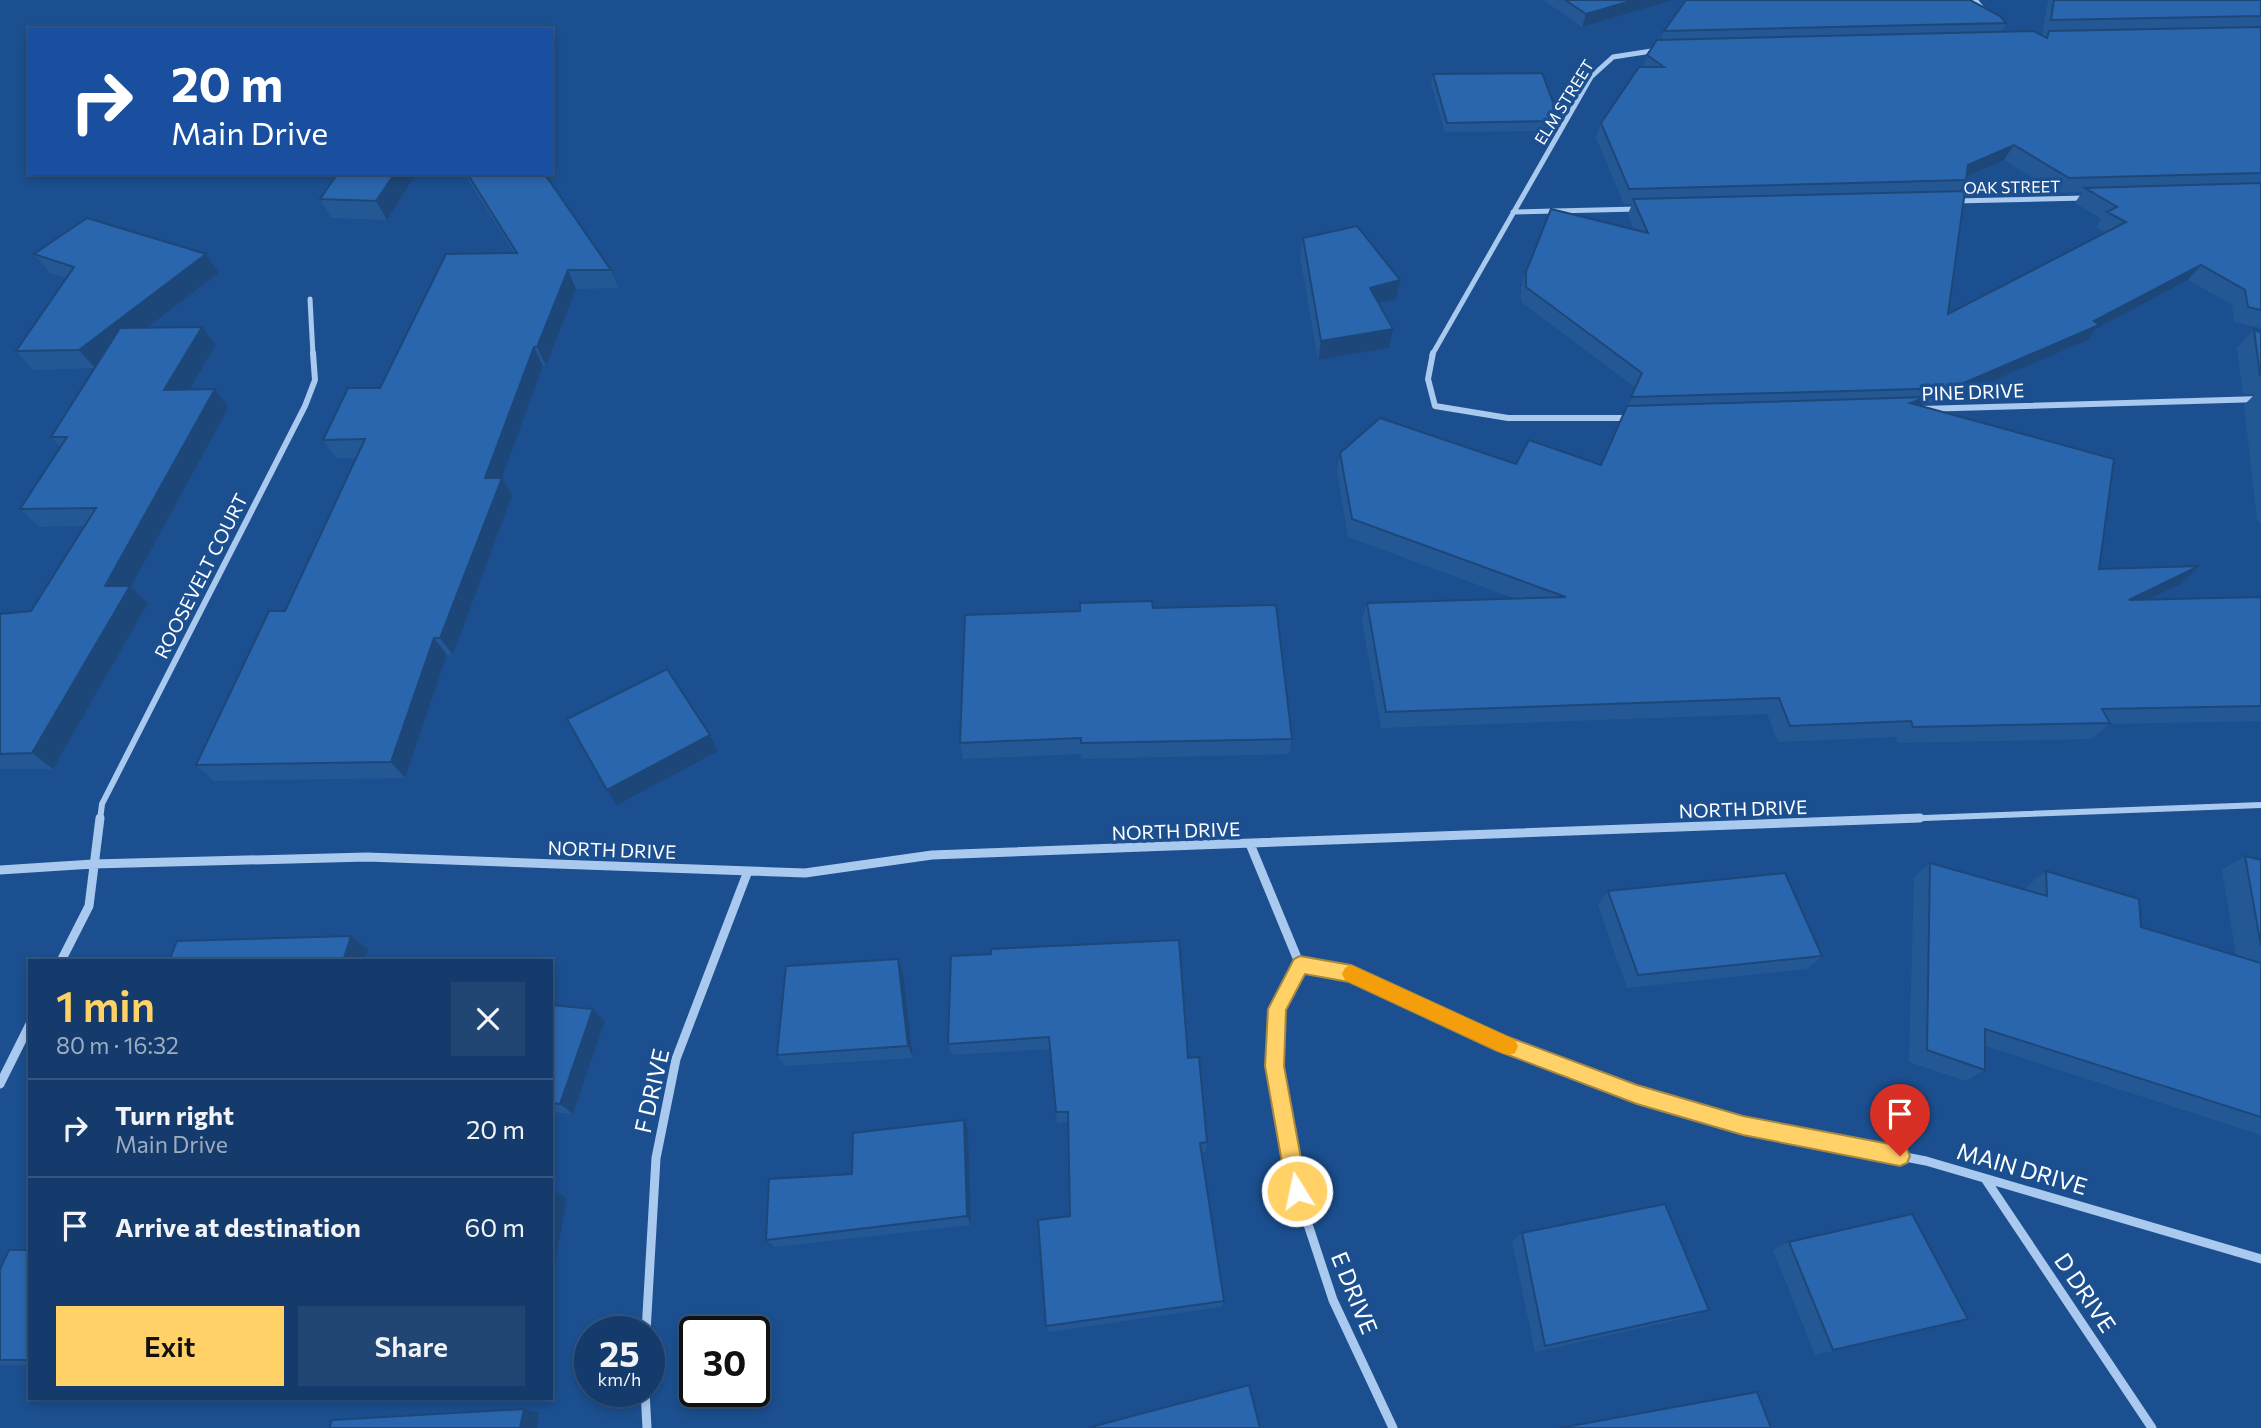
<!DOCTYPE html>
<html lang="en">
<head>
<meta charset="utf-8">
<style>
  :root { --surface:#143b6b; --page:#214673; --text:#f1f3f6; --muted:#9dadc1; --line:#33557e; --accent:#ffd166 }
  body { margin:0; font-family:Commissioner,sans-serif; background:var(--page); color:var(--text); height:100vh; display:flex; flex-direction:column; font-size:26px; white-space:nowrap }
  * { box-sizing:border-box; margin:0 }
  p { font-size:23px; color:var(--muted) }
  .icon { flex:none; width:38px; height:38px; fill:none; stroke:currentColor; stroke-width:2; stroke-linecap:round; stroke-linejoin:round }
  .map { position:relative; flex:1; overflow:hidden }
  .panel { position:absolute; left:28px; top:959px; width:525px; height:441px; display:flex; flex-direction:column; background:var(--surface); border-radius:0px; box-shadow:0 4px 10px #0003,0 0 0 2px var(--line) }
  .panel>* { flex:none }
  .hud { position:absolute; left:28px; top:28px; width:525px; height:147px; border-radius:0px; box-shadow:0 4px 10px #0003,0 0 0 2px var(--line); background:#1a4fa0; color:#fff; overflow:hidden }
  .speed { position:absolute; left:574px; top:1316px; display:flex; gap:14px; font-size:35px; font-weight:700; text-align:center }
  .speed>* { display:grid; place-content:center; width:91px; height:91px; border-radius:50%; background:var(--surface); box-shadow:0 4px 10px #0003,0 0 0 2px var(--line); line-height:1 }
  .speed small { font-size:18px; font-weight:400 }
  .speed .limit { border:4px solid #111; border-radius:10px; background:#fff; color:#111 }
  .pin { position:absolute; display:grid; place-items:center; width:60px; height:60px; color:#fff; margin:-72px -30px; border-radius:50% 50% 50% 0; rotate:-45deg; box-shadow:0 0 7px #0007 }
  .pin .icon { rotate:45deg }
  .me { position:absolute; width:77px; margin:-38px; rotate:350deg; stroke-linejoin:round; filter:drop-shadow(0 0 5px #0008) }
  .turn { display:flex; align-items:center; gap:24px; height:147px; padding:0 28px; font-size:32px }
  .turn .icon { width:91px; height:91px; stroke-width:2.5 }
  .turn b { display:block; font-size:49px; line-height:60px }
  .round { display:grid; place-items:center; flex:none; width:74px; height:74px; border-radius:0px; background:var(--page) }
  .overview { display:flex; align-items:center; justify-content:space-between; height:119px; padding:0 28px }
  h1 { font-size:42px; font-weight:600; line-height:52px; color:var(--accent) }
  .cta { display:flex; gap:14px; margin-top:auto; padding:14px 28px }
  .cta a { flex:1; height:80px; border-radius:0px; background:var(--accent); color:#111; font-size:28px; font-weight:600; line-height:80px; text-align:center }
  .cta a+a { background:var(--page); color:var(--text) }
  ul { padding:0; list-style:none }
  li { display:flex; align-items:center; gap:21px; height:98px; padding:0 28px; border-top:2px solid var(--line) }
  li div { flex:1 }
  li b { display:block; font-size:26px }
  li em { font-style:normal }
  .map>svg:first-child { display:block }
  .lines { fill:none; stroke-linecap:round; stroke-linejoin:round }
  .street-far2 { stroke:#a9c9ee; stroke-width:5 }
  .street-far1 { stroke:#a9c9ee; stroke-width:6 }
  .street { stroke:#a9c9ee; stroke-width:9 }
  .wall { fill:#245895; fill-rule:evenodd }
  .shaded-wall { fill:#1d4779 }
  .building { fill:#2a66ad; stroke:#1d4779; stroke-width:2 }
  .route { fill:#ffd166; stroke:#a68842; stroke-width:2 }
  .slow { fill:#f59e0b }
  .labels { text-anchor:middle; stroke-width:7; stroke-linejoin:round; paint-order:stroke }
  .far-street-label { font-size:16px; fill:#fff; stroke:#1b4f8f }
  .street-label { font-size:19px; fill:#fff; stroke:#1b4f8f }
  .near-street-label { font-size:23px; fill:#fff; stroke:#1b4f8f }
</style>
</head>
<body>
<div class="map">
<svg width="2261" height="1428" viewBox="0 0 2261 1428">
  <rect width="100%" height="100%" fill="#1b4f8f"/>
  <g class="lines">
    <path class="street-far2" d="M1975 0 1986 13
      M1954 201 2085 198
      M1513 212 1638 209
      M310 299 313 355
      M1432 355 1591 77 1613 57 1658 50"/>
    <path class="street-far1" d="M1433 353 1428 379 1435 406 1508 418H1629
      M1921 409 2261 399
      M100 820 102 804 305 406 315 380 313 353
      M1873 820 2261 805"/>
    <path class="street" d="M1250 844 1300 965 1351 974 1501 1044 1637 1094 1743 1126 1926 1161 2261 1259
      M0 870 93 864 367 857 805 873 932 855 1920 818
      M61 961 89 906 100 818
      M1300 965 1277 1009 1275 1066 1297 1191 1333 1300 1393 1428
      M0 1084 30 1024
      M1986 1180 2152 1428
      M646 1332 656 1158 676 1059 748 871
      M645 1391 647 1428"/>
  </g>
  <path class="wall" d="M1543 0H1673L1582 27Z
    M2048 0H2261V328L2234 322 2232 305 2188 280 2096 329 2088 340 1941 403H1921L1919 406 2099 569 2199 566 2181 584 2148 600 2261 597V721L2109 724 2091 739 1898 743 1896 737 1778 742 1767 714 1381 728 1362 620 1367 603 1516 599 1348 537 1337 471 1340 453 1516 464 1601 465 1636 388 1521 302V287L1526 272 1634 230 1628 214 1632 204H1624L1596 138 1601 123 1643 67 1647 55 1661 40 1664 31 2006 23 2001 32 2042 35ZM2004 160 2058 193 2082 192 2075 203 2101 219 2096 227 2106 233 1948 314 1960 191 1966 180 1967 177Z
    M1433 74 1559 118 1556 128 1554 131 1445 132 1431 83Z
    M338 173H417L387 220 331 218 320 199Z
    M464 173H544L611 270 618 288 576 289 546 366H543L502 478 512 496 453 655H447L405 778 214 781 196 765 285 611 357 458H336L323 440 380 388 514 253Z
    M1303 238 1396 299 1378 303 1393 329 1389 348 1318 360 1300 257Z
    M34 254H206L219 273 148 328 202 327 216 345 190 390 215 389 229 407 131 587 148 603 53 769H0V614L31 611 84 526 39 527 20 509 61 447 51 437 95 368 33 370 16 351 66 278 50 273Z
    M2254 329 2261 333V523L2257 520 2244 405 2255 394H2243L2237 348Z
    M1153 608 1292 739 1289 754 1082 759 1081 754 963 759 960 743Z
    M2245 856 2261 860V1135L1985 1046V1070L1966 1081 1909 1062 1914 877 1930 863 2027 890V886L2046 871 2141 927 2236 955 2222 870Z
    M1608 891 1822 956 1807 969 1627 988 1598 905Z
    M951 956 1188 1058 1207 1142 1206 1152H1202L1224 1301 1221 1307 1049 1332 1046 1326 1070 1216 1068 1122 1057 1123 1050 1049 952 1055 948 1044Z
    M903 972 913 1058 785 1066 777 1055Z
    M551 1005 593 1009 605 1021 573 1114 551 1112Z
    M964 1120 968 1130 971 1225 775 1247 766 1240 852 1174Z
    M1522 1233 1709 1310 1694 1316 1535 1352 1512 1241Z
    M1789 1242 1968 1319 1947 1325 1815 1355 1773 1250Z
    M30 1250V1365H0V1269Z"/>
  <path class="shaded-wall" d="M1634 0H1673L1582 27 1586 14Z
    M2014 145 2004 160 1959 180 1968 165Z
    M395 173H417L387 220 376 201Z
    M206 254 219 273 95 368 79 350Z
    M2201 265 2188 280 2096 329 2088 340 1941 403 1952 388 2094 321Z
    M568 270 576 289 546 366 537 347Z
    M1400 280 1396 299 1366 306 1370 288Z
    M202 327 216 345 179 408 164 390Z
    M1393 329 1389 348 1318 360 1321 341Z
    M534 347 543 366 502 478 512 496 453 655 440 638 485 478Z
    M215 389 229 407 131 587 148 603 53 769 32 753 105 586Z
    M1926 397 1913 415 1910 403Z
    M2199 566 2181 584 2111 617 2129 600Z
    M434 638 447 655 405 778 391 762Z
    M710 735 718 751 617 805 607 790Z
    M351 936 368 949 364 961H343Z
    M898 959 903 972 913 1058 908 1046Z
    M593 1009 605 1021 573 1114 560 1104Z
    M964 1120 968 1130 971 1225 967 1216Z
    M553 1190 567 1199 552 1278H551V1202Z
    M524 1409 539 1413 537 1428H520Z"/>
  <path class="building" d="M1565 0H1634L1586 14Z
    M1686 0H1970L2000 16 2006 23 1664 31Z
    M2054 0H2261V16L2051 20Z
    M2261 27V173L2069 178 2014 145 1968 165 1966 180 1629 189 1601 123 1639 67H1664L1647 55 1657 40 2034 31 2047 38 2049 31Z
    M1542 73 1559 118 1557 121 1447 123 1433 74Z
    M338 173H395L376 201 320 199Z
    M467 173H544L611 270H568L537 347H534L485 478H502L440 638H434L391 762 196 765 269 611H285L365 439 323 440 348 388H380L446 254 517 253Z
    M2261 183V310L2248 307 2245 290 2201 265 2094 321 2099 325 1952 388 1631 397 1642 373 1526 287V272L1551 209 1648 233 1633 199 1965 191 1948 314 2126 222 2107 212 2117 207 2085 188Z
    M87 218 206 254 79 350 16 351 74 267 34 254Z
    M1357 226 1400 280 1370 288 1393 329 1321 341 1303 238Z
    M202 327 164 390 215 389 105 586H130L32 753 0 754V614L31 611 96 508 20 509 67 437H51L120 328Z
    M2254 329 2261 333V375H2260Z
    M1926 397 1910 403 2114 459 2099 569 2199 566 2129 600 2261 597V706L2102 709 2110 723 1913 727 1911 721 1790 726 1779 698 1386 712 1367 603 1566 597 1352 519 1340 453 1380 418 1516 464 1529 440 1601 465 1627 406Z
    M1152 601 1153 608 1276 605 1292 739 1081 743V738L960 743 965 615 1080 611V603Z
    M667 669 710 735 607 790 567 719Z
    M2245 856 2261 860V946Z
    M1930 863 2047 896 2046 871 2139 899 2141 927 2261 963V1117L1985 1029V1070L1927 1050Z
    M1785 873 1822 956 1638 975 1608 891Z
    M351 936 343 961H169L177 941Z
    M1179 940 1188 1058 1199 1057 1207 1142 1200 1143 1224 1301 1046 1326 1038 1220 1070 1216 1068 1112H1056L1049 1037 948 1044 951 956 991 954V949Z
    M898 959 908 1046 777 1055 786 966Z
    M551 1005 593 1009 560 1104 551 1103Z
    M964 1120 967 1216 766 1240 769 1179 852 1174 853 1133Z
    M1665 1204 1709 1310 1545 1346 1522 1233Z
    M1912 1214 1968 1319 1833 1350 1789 1242Z
    M9 1250H30V1360H0V1269Z
    M1249 1385 1260 1428H1091V1427Z
    M1757 1392 1771 1428H1560Z
    M524 1409 520 1428H329L332 1420Z"/>
  <path class="route" d="M1300 956 1351 965 1506 1036 1637 1085 1743 1116 1900 1146 1907 1149 1910 1156 1907 1163 1900 1166 1743 1135 1637 1104 1495 1050 1349 982 1305 974 1286 1010 1284 1066 1307 1191 1304 1198 1297 1201 1290 1198 1287 1191 1265 1066 1268 1009 1294 959Z"/>
  <path class="slow" d="M1351 965 1515 1040 1518 1046 1515 1053 1509 1055 1502 1053 1345 980 1342 974 1345 968Z"/>
  <g class="labels">
    <g class="far-street-label">
      <text transform="translate(1564 102) rotate(-58)" y="6">ELM STREET</text>
      <text transform="translate(2012 187) rotate(-1)" y="6">OAK STREET</text>
    </g>
    <g class="street-label">
      <text transform="translate(1973 392) rotate(-2)" y="7">PINE DRIVE</text>
      <text transform="translate(201 576) rotate(-63)" y="7">ROOSEVELT COURT</text>
      <text transform="translate(1743 809) rotate(-2)" y="7">NORTH DRIVE</text>
      <text transform="translate(1176 831) rotate(-2)" y="7">NORTH DRIVE</text>
      <text transform="translate(612 850) rotate(2)" y="7">NORTH DRIVE</text>
    </g>
    <g class="near-street-label">
      <text transform="translate(652 1091) rotate(-77)" y="8">F DRIVE</text>
      <text transform="translate(2022 1169) rotate(16)" y="8">MAIN DRIVE</text>
      <text transform="translate(1354 1293) rotate(68)" y="8">E DRIVE</text>
      <text transform="translate(2085 1293) rotate(56)" y="8">D DRIVE</text>
    </g>
  </g>
</svg>
<div class="speed"><div>25<small>km/h</small></div><div class="limit">30</div></div>
<div class="pin" style="left:1900px;top:1156px;background:#d93025"><svg class="icon" aria-label="arrive" viewBox="0 0 24 24"><path d="M6 21V4h12l-3 4 3 4H6"/></svg></div>
<svg class="me" style="left:1297px;top:1191px" viewBox="-20 -20 40 40"><circle r="17" fill="#ffd166" stroke="#fff" stroke-width="3"/><path d="M0-11L8 9 0 5-8 9z" fill="#fff"/></svg>
<div class="hud">
<div class="turn"><svg class="icon" aria-label="right" viewBox="0 0 24 24"><path d="M7 20v-9h11M14 6l5 5-5 5"/></svg><div><b>20 m</b>Main Drive</div></div>
</div>
<section class="panel">
<div class="overview"><div><h1>1 min</h1><p>80 m · 16:32</p></div><a class="round"><svg class="icon" aria-label="close" viewBox="0 0 24 24"><path d="M6 6l12 12M18 6L6 18"/></svg></a></div>
<ul>
<li><svg class="icon" aria-label="right" viewBox="0 0 24 24"><path d="M7 20v-9h11M14 6l5 5-5 5"/></svg><div><b>Turn right</b><p>Main Drive</p></div><em>20 m</em></li>
<li><svg class="icon" aria-label="arrive" viewBox="0 0 24 24"><path d="M6 21V4h12l-3 4 3 4H6"/></svg><div><b>Arrive at destination</b></div><em>60 m</em></li>
</ul>
<div class="cta"><a>Exit</a><a>Share</a></div>
</section>
</div>
</body>
</html>
